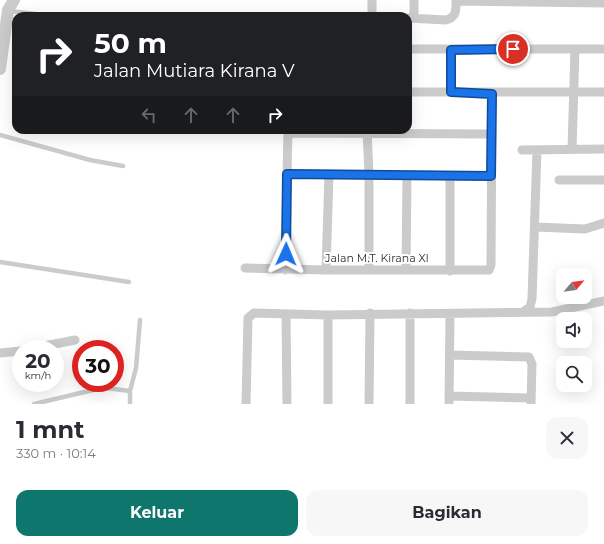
<!DOCTYPE html>
<html lang="id">
<head>
<meta charset="utf-8">
<style>
  :root { --surface:#fff; --page:#f7f7f7; --text:#2b2b33; --muted:#7c7c81; --accent:#0f766e }
  body { margin:0; font-family:Montserrat,sans-serif; background:var(--page); color:var(--text); height:100vh; display:flex; flex-direction:column; font-size:15px; white-space:nowrap }
  * { box-sizing:border-box; margin:0 }
  p { font-size:13px; color:var(--muted) }
  .icon { flex:none; width:22px; height:22px; fill:none; stroke:currentColor; stroke-width:2; stroke-linecap:round; stroke-linejoin:round }
  .map { position:relative; height:404px; overflow:hidden }
  .sheet { display:flex; flex-direction:column; background:var(--surface); flex:1 }
  .sheet>* { flex:none }
  .guide { position:absolute; left:12px; top:12px; width:400px; height:122px; border-radius:12px; box-shadow:0 4px 16px #0002; background:#202124; color:#fff; overflow:hidden }
  .needle { width:26px; rotate:61deg }
  .buttons { position:absolute; left:556px; top:268px; display:grid; gap:8px }
  .buttons a { display:grid; place-items:center; width:36px; height:36px; border-radius:8px; background:var(--surface); box-shadow:0 4px 16px #0002; font-size:20px }
  .speed { position:absolute; left:12px; top:340px; display:flex; gap:8px; font-size:20px; font-weight:700; text-align:center }
  .speed>* { display:grid; place-content:center; width:52px; height:52px; border-radius:50%; background:var(--surface); box-shadow:0 4px 16px #0002; line-height:1 }
  .speed small { font-size:10px; font-weight:400 }
  .speed .limit { border:6px solid #d22; background:#fff; color:#111 }
  .pin { position:absolute; display:grid; place-items:center; width:34px; height:34px; color:#fff; margin:-17px; border:2px solid #fff; border-radius:50%; box-shadow:0 1px 4px #0007 }
  .me { position:absolute; width:44px; margin:-22px; rotate:1deg; stroke-linejoin:round; filter:drop-shadow(0 0 3px #0008) }
  .turn { display:flex; align-items:center; gap:14px; height:84px; padding:0 16px; font-size:18px }
  .turn .icon { width:52px; height:52px; stroke-width:2.5 }
  .turn b { display:block; font-size:28px; line-height:34px }
  .lanes { display:flex; align-items:center; height:38px; padding:0 16px; background:#0003; justify-content:center; gap:20px; direction:ltr }
  .lanes .off { opacity:.35 }
  .round { display:grid; place-items:center; flex:none; width:42px; height:42px; border-radius:12px; background:var(--page) }
  .headline { display:flex; align-items:center; justify-content:space-between; height:68px; padding:0 16px }
  h1 { font-size:24px; font-weight:700; line-height:30px }
  .primary-button { display:flex; gap:8px; margin-top:auto; padding:8px 16px }
  .primary-button a { flex:1; height:46px; border-radius:12px; background:var(--accent); color:#fff; font-size:16px; font-weight:700; line-height:46px; text-align:center }
  .primary-button a+a { background:var(--page); color:var(--text) }
  .map>svg:first-child { display:block }
  .lines { fill:none; stroke-linecap:round; stroke-linejoin:round }
  .service { stroke:#cbcbcb; stroke-width:4.5 }
  .minor { stroke:#cbcbcb; stroke-width:9 }
  .tertiary { stroke:#cbcbcb; stroke-width:12 }
  .route-casing { stroke:#114b97; stroke-width:10 }
  .route { stroke:#1a73e8; stroke-width:7 }
  .labels { text-anchor:middle; stroke-width:4; stroke-linejoin:round; paint-order:stroke }
  .street-label { font-size:11px; fill:#2e2e2e; stroke:#fff }
</style>
</head>
<body>
<div class="map">
<svg width="604" height="404" viewBox="0 0 604 404">
  <rect width="100%" height="100%" fill="#fff"/>
  <g class="lines">
    <path class="service" d="M10 11 53 16
      M0 135 90 160 123 166
      M0 262 129 282
      M130 391 136 368 140 320
      M34 404 93 390 106 388 130 391V404"/>
    <path class="minor" d="M414 0V18
      M456 1 604 3
      M372 16V0
      M408 18 446 20C457 17 456 9 456 0
      M408 49H604
      M408 92H604
      M451 92V50
      M367 130 369 175V270
      M288 133 491 134
      M572 149 575 49
      M522 150 604 149
      M287 174 491 176
      M559 180H604
      M535 227 585 229 604 223
      M245 268 326 270H489L491 265 492 94
      M285 270 288 130
      M326 270 329 174
      M406 270 407 175
      M450 271V176
      M523 312 530 307 532 299 537 150
      M286 314 287 404
      M328 315V404
      M29 349 75 340
      M0 353 21 351
      M450 355 529 357 532 364 531 404
      M449 396 531 398
      M246 404 248 318 254 313 328 315 552 312 604 301
      M369 404 370 313
      M410 404V313
      M449 404 450 314"/>
    <path class="tertiary" d="M0 69 8 10 14 0"/>
  </g>
  <g class="lines">
    <g class="route-casing">
      <path id="route" d="M286 254 287 174 491 176 492 94 451 92V50L513 49"/>
    </g>
    <use href="#route" class="route"/>
  </g>
  <g class="labels">
    <g class="street-label">
      <text x="377" y="262">Jalan M.T. Kirana XI</text>
    </g>
  </g>
</svg>
<div class="buttons">
<a><svg class="needle" viewBox="-14 -14 28 28"><path d="M0-13l5 13h-10z" fill="#e53935"/><path d="M0 13l5-13h-10z" fill="#7c7c81"/></svg></a>
<a><svg class="icon" aria-label="sound" viewBox="0 0 24 24"><path d="M4 9h4l5-4v14l-5-4H4zM17 9q2 3 0 6"/></svg></a>
<a><svg class="icon" aria-label="search" viewBox="0 0 24 24"><circle cx="10" cy="10" r="6"/><path d="M15 15l6 6"/></svg></a>
</div>
<div class="speed"><div>20<small>km/h</small></div><div class="limit">30</div></div>
<div class="pin" style="left:513px;top:49px;background:#d93025"><svg class="icon" aria-label="arrive" viewBox="0 0 24 24"><path d="M6 21V4h12l-3 4 3 4H6"/></svg></div>
<svg class="me" style="left:286px;top:254px" viewBox="-20 -20 40 40"><path d="M0-17L14 15 0 8-14 15z" fill="#1a73e8" stroke="#fff" stroke-width="4"/></svg>
<div class="guide">
<div class="turn"><svg class="icon" aria-label="right" viewBox="0 0 24 24"><path d="M7 20v-9h11M14 6l5 5-5 5"/></svg><div><b>50 m</b>Jalan Mutiara Kirana V</div></div>
<div class="lanes"><svg class="icon off" aria-label="left" viewBox="0 0 24 24"><path d="M17 20v-9H6M10 6l-5 5 5 5"/></svg><svg class="icon off" aria-label="ahead" viewBox="0 0 24 24"><path d="M12 20V5M6 11l6-6 6 6"/></svg><svg class="icon off" aria-label="ahead" viewBox="0 0 24 24"><path d="M12 20V5M6 11l6-6 6 6"/></svg><svg class="icon" aria-label="right" viewBox="0 0 24 24"><path d="M7 20v-9h11M14 6l5 5-5 5"/></svg></div>
</div>
</div>
<section class="sheet">
<div class="headline"><div><h1>1 mnt</h1><p>330 m · 10:14</p></div><a class="round"><svg class="icon" aria-label="close" viewBox="0 0 24 24"><path d="M6 6l12 12M18 6L6 18"/></svg></a></div>
<div class="primary-button"><a>Keluar</a><a>Bagikan</a></div>
</section>
</body>
</html>
